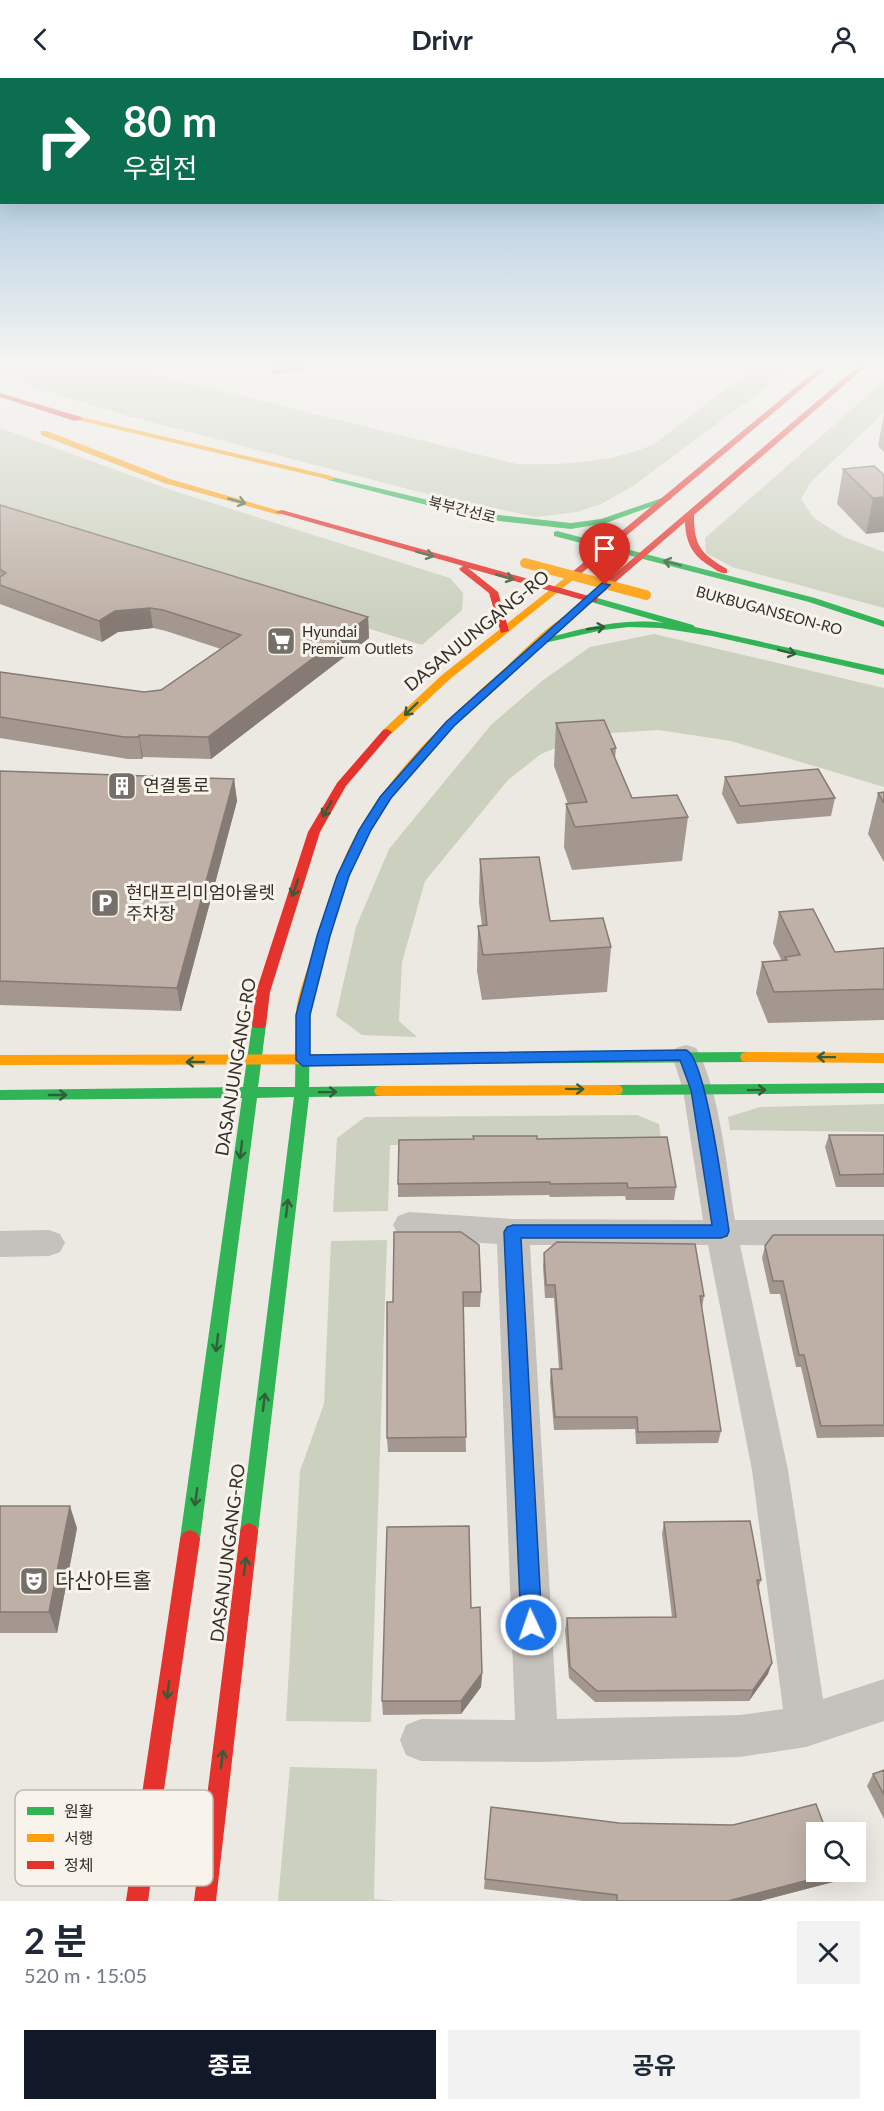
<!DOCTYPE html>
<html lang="ko">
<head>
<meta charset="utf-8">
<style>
  :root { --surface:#fff; --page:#f2f2f3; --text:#1f2937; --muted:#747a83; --accent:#111827 }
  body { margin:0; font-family:Lato,"Noto Sans KR",sans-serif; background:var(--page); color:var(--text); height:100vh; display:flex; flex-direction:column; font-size:22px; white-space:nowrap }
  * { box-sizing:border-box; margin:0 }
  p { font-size:20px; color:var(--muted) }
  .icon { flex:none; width:33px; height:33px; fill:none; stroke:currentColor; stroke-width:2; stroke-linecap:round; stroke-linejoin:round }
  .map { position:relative; height:1823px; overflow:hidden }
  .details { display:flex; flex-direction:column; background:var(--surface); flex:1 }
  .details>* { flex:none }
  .banner { position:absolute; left:0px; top:0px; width:885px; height:126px; box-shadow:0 6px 24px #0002; background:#0b6e4f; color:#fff; overflow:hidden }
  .tools { position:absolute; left:806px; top:1744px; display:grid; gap:12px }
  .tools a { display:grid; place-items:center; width:60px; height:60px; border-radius:0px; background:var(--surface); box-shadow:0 6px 24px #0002; font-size:30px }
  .pin { position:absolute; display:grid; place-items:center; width:51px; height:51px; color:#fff; margin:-62px -26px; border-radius:50% 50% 50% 0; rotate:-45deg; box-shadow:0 0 6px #0007 }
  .pin .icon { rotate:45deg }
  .me { position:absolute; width:66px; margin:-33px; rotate:357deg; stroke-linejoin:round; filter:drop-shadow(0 0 4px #0008) }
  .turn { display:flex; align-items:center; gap:21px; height:126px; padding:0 24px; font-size:27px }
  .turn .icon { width:78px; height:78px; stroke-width:2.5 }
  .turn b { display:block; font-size:42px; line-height:51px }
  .round { display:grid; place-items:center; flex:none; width:63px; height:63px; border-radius:0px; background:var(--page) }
  .summary { display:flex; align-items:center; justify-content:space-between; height:102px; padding:0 24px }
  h1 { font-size:36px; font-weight:700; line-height:45px }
  .cta { display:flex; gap:12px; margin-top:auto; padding:12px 24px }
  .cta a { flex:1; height:69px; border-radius:0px; background:var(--accent); color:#fff; font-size:24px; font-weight:700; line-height:69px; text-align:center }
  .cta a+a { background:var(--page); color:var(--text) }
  header { display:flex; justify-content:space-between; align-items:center; height:78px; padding:0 24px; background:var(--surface); font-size:27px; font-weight:700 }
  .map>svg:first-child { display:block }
  .green { fill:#cbd1be }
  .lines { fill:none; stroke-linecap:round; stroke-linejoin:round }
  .street { fill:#c5c1bc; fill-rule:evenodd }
  .fast { fill:#30b455; fill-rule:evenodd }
  .slow { fill:#ff9f0a; fill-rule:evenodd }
  .jam { fill:#e5322d; fill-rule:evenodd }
  .slow-bridge { stroke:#ff9f0a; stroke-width:10 }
  .wall { fill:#a3978f }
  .shaded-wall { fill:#857b74 }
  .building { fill:#beb0a6; stroke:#857b74; stroke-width:1.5 }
  .oneway { stroke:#345e39 }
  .route { fill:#1a73e8; stroke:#114b97; stroke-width:1.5 }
  .labels { text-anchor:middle; stroke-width:6; stroke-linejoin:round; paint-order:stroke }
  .far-street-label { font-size:15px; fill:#362f2a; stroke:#f8f4eb }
  .far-poi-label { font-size:15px; fill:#362f2a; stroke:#f8f4eb; text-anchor:start }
  .street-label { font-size:18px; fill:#362f2a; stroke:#f8f4eb }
  .poi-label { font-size:18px; fill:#362f2a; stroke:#f8f4eb; text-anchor:start }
  .near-poi-label { font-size:21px; fill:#362f2a; stroke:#f8f4eb; text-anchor:start }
  .key { fill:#f8f4eb; stroke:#beb9b1; stroke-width:1.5 }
  .key-label { font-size:16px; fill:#362f2a }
</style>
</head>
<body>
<header><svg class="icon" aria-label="back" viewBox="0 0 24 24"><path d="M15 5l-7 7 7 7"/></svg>Drivr<svg class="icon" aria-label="person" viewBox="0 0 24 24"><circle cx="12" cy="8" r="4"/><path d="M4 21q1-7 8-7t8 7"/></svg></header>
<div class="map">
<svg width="884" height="1823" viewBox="0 0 884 1823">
  <rect width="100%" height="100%" fill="#ece9e3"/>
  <path class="green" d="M0 284H119L125 289 517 386C563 387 612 385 654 366L761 284H800L633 408 601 426 577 434 536 439 427 416 124 337 0 299Z
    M884 303V334L810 405 801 421 814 440 844 459 884 474V530L732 489 706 475 705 460Z
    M0 350 171 412 450 500 463 515 462 532 422 567 0 437Z
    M654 556 884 610V709L731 663 659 652 611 655 573 663 541 676 508 702 425 803 402 884 399 943 417 959 362 957 336 938 356 849 389 771 491 647 542 603 590 569Z
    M884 1026V1054L730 1052 728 1039 760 1029Z
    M637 1037 659 1046 662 1067H390L388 1133 333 1134 337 1060 365 1039Z
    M387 1162 371 1644 286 1643 300 1393 324 1326 331 1163Z
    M290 1689 377 1691 374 1821 397 1823H278Z"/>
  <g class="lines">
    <path class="street" d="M686 967 696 970C720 1011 727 1094 735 1142H884V1168L740 1167 788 1392 823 1621 884 1601V1643L806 1669 740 1679 537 1684 421 1683 406 1677 400 1662 406 1647 421 1641 515 1642 497 1166 409 1160 398 1156 393 1147 398 1138 409 1134 513 1141 703 1142 683 1012 672 977 676 970ZM530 1167H708L752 1392 783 1631 740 1637 557 1641Z
      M49 1152 60 1156 65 1165 60 1174 49 1178 0 1179V1153Z"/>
    <path class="fast" d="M328 398 482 435 571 445 601 441 668 418 672 421 606 445 571 451 482 441 328 402Z
      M557 453 815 520 884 543V549L809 524 554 458V454Z
      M594 519 693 547 695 549 884 591V597L712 558 660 550 629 549 603 552 535 567V563C578 552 619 539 664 545L591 524V520Z
      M303 937 310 942 309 1009 381 1008 386 1009 388 1013 386 1017 381 1018 309 1019 258 1454 256 1460 249 1463 242 1460 240 1454 294 1019 257 1020 200 1461 197 1467 190 1470 183 1467 180 1461 242 1020 0 1022V1012L243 1009 252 947 259 942 266 947 258 1009H295L296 942Z
      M747 974 752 975 754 979 752 983 747 984 422 986 417 985 415 981 417 977 422 976Z
      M884 1005V1015L616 1017 611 1016 609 1012 611 1008 616 1007Z"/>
    <path class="slow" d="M56 333 331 398 335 400 331 402 56 337Z
      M41 353H47L170 401 283 434 279 437 164 405 41 357Z
      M571 495 579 497 450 601 391 656H383V652L442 597Z
      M568 537 571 538V542C506 600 427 662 380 736 354 778 339 824 327 871 320 895 311 917 310 942L308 945H298C291 931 307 895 311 879 322 843 332 806 348 772 384 699 446 642 505 590 519 577 552 543 568 537Z
      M747 974 884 975V985L747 984 742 983 740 979 742 975Z
      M422 976 427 977 429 981 427 985 422 986 0 987V977Z
      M616 1007 621 1008 623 1012 621 1016 616 1017 381 1018 376 1017 374 1013 376 1009 381 1008Z"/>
    <path class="jam" d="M826 284H834L577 499H571V495Z
      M863 284H871L694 437C694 468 701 476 727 491V495C720 496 716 492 710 488 692 477 686 465 685 444L597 520V524H592L571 542 563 540 583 522 468 490 498 514 509 553 501 555 489 515 461 493 459 491 463 488 275 434 282 432 589 518Z
      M0 315 81 339 82 341 75 343 0 319Z
      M387 651 392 654 346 708 320 754 270 914 266 947 264 950H254L252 947 256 914 308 754 337 705 383 652Z
      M249 1445 256 1448 258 1454 216 1823H194L240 1454 242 1448Z
      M190 1452 197 1455 200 1461 148 1823H126L180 1461 183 1455Z"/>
    <path class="slow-bridge" d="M525 485 646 517"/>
  </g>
  <path class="wall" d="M267 284H304L305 293 273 296Z
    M884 336V374L878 368Z
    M843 391 884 397 866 456 837 426Z
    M0 427 368 539 369 560 211 681 143 679 142 681H128L0 660V594L144 614 161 612 221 571 166 553 153 550 118 554 102 564 0 526Z
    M556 645 616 670 615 681 632 720 688 739 682 783 572 792 564 769 566 726H568L554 688Z
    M0 693 234 701 237 723 181 933 0 927Z
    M725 699 835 720 831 738 737 746 722 716Z
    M884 714V784L868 756 878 715Z
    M480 781 550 843 611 869 607 914 482 922 477 893 478 848H482L479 825Z
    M779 834 835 874 884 870V942L768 945 756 915 762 884 782 883 773 865Z
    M829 1057H884V1109H836L825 1069Z
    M537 1061 676 1109 674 1122H626L625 1118 550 1119 549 1117 398 1119V1106Z
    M394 1154 481 1214 480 1229H463L466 1374H388L387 1360 393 1224Z
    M884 1157V1359L817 1360 801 1289H796L780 1216H770L762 1180 765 1168Z
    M544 1175 704 1218 702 1230 721 1353 718 1365 636 1366 635 1351 554 1352 550 1304 551 1291H559L554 1220H545L543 1188Z
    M0 1428 77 1450 57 1555H0Z
    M664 1444 761 1502 758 1511 768 1596 749 1623 595 1624 569 1600 565 1552 567 1540 672 1539 662 1456Z
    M471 1530 482 1595 481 1609 461 1636 383 1637 382 1623Z
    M884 1692V1741L867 1708 873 1696Z
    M491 1729 816 1794H841L837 1803 760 1823H583L484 1811Z"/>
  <path class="shaded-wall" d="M272 284H304L305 293 273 296Z
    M884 419V454L866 456 873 420Z
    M150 530 153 550 118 554 102 564 99 543 115 533Z
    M368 539 369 560 211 681 208 659Z
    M139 657 143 679 142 681 139 659Z
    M234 701 237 723 181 933 177 910Z
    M70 1428 77 1450 57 1555 49 1534Z
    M772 1585 768 1596 749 1623 753 1612Z
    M482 1595 481 1609 461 1636V1623Z
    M839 1794H841L837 1803 760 1823H728Z"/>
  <path class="building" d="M874 388 884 397V419L873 420 843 391Z
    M0 427 368 539 208 659 139 657V659H124L0 639V594L144 614 161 612 241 557 163 532 150 530 115 533 99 543 0 507V499L6 495 0 491Z
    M604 642 616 670 611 671 632 720 677 717 688 739 575 749 566 726 587 724 556 645Z
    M818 691 835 720 740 728 725 699Z
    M0 693 234 701 177 910 0 903Z
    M884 714V725L878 715Z
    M539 779 550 843 603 840 611 869 483 877 478 848 487 847 480 781Z
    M813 831 835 874 884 870V911L774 914 762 884 787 882 785 879 800 877 779 834Z
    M829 1057H884V1096L840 1097Z
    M473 1058H537V1061L667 1059 676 1109 628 1110 627 1105 550 1106V1104L398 1106 399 1062 474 1061Z
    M394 1154H461L479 1167 481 1214H463L466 1359 387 1360V1224H393Z
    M773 1157H884V1347L821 1348 804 1277H799L783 1203H773L765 1168Z
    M557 1164 695 1166 704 1218H700L721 1353 638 1354 637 1339H555L551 1291H562L555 1207H546L544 1175Z
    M0 1428H70L49 1534H0Z
    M750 1443 761 1502H757L772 1585 753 1612 597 1613 570 1589 567 1540 676 1539 664 1444Z
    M469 1448 471 1530 480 1529 482 1595 461 1623H382L387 1449Z
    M884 1692V1717L873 1696Z
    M816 1726 827 1755H816V1794H839L728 1823H617V1817L485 1801 491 1729 619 1745 733 1747Z"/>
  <defs><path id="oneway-shaft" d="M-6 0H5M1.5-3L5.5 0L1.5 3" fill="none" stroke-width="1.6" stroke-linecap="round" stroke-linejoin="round" transform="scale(1.5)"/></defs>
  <g class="oneway">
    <use href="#oneway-shaft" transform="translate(237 423) rotate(16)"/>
    <use href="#oneway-shaft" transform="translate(425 476) rotate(16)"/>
    <use href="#oneway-shaft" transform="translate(672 485) rotate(-165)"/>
    <use href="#oneway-shaft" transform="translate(505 499) rotate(16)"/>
    <use href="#oneway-shaft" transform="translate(596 550) rotate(-8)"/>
    <use href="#oneway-shaft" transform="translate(787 574) rotate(14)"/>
    <use href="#oneway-shaft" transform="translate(411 631) rotate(136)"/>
    <use href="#oneway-shaft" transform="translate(327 731) rotate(120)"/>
    <use href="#oneway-shaft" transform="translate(295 810) rotate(109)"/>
    <use href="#oneway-shaft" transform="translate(826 979) rotate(-179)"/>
    <use href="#oneway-shaft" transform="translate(195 984) rotate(180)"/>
    <use href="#oneway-shaft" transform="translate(575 1011) rotate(1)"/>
    <use href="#oneway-shaft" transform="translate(757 1012) rotate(-1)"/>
    <use href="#oneway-shaft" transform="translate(328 1014) rotate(-1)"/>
    <use href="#oneway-shaft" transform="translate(58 1017)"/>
    <use href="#oneway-shaft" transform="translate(241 1072) rotate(97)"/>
    <use href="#oneway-shaft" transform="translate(287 1130) rotate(-83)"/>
    <use href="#oneway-shaft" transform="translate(217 1265) rotate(97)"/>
    <use href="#oneway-shaft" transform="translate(264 1324) rotate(-83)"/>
    <use href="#oneway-shaft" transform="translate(196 1419) rotate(98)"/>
    <use href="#oneway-shaft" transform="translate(245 1488) rotate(-83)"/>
    <use href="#oneway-shaft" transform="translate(168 1612) rotate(98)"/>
    <use href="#oneway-shaft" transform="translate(222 1681) rotate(-83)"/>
  </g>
  <linearGradient id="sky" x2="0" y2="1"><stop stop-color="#8bb6d6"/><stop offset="0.53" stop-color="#f6f5f2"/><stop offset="1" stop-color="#f6f5f2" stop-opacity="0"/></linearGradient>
  <rect width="884" height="540" fill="url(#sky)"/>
  <path class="route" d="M602 505 610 507 454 648 391 720 371 752 349 798 330 858 310 937V977L686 972C706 978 725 1127 729 1153L727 1158 721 1160H521L542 1547 539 1554 531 1557 524 1554 521 1547 504 1154 507 1149 513 1147H712L691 1012 680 982 303 988 296 982V937L317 858 337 798 359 752 380 719 446 644Z"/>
  <defs>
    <g id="supermarket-square" transform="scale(1.5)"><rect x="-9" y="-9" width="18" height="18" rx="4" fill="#76706b" stroke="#f8f4eb"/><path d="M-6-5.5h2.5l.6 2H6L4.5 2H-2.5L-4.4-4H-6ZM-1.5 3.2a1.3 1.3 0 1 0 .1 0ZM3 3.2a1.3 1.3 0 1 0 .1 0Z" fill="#fff"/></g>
    <g id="building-square" transform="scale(1.5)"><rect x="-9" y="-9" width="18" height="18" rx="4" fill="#76706b" stroke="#f8f4eb"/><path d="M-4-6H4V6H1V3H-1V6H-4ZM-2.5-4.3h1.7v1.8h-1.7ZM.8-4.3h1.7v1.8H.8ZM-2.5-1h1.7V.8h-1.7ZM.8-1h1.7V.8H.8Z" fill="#fff"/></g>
    <g id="parking-square" transform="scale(1.5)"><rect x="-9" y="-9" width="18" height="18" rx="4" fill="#76706b" stroke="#f8f4eb"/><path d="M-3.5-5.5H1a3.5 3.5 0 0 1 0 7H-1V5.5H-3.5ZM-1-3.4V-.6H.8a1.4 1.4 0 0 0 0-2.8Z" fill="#fff"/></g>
    <g id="theatre-square" transform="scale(1.5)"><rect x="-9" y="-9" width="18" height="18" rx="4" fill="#76706b" stroke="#f8f4eb"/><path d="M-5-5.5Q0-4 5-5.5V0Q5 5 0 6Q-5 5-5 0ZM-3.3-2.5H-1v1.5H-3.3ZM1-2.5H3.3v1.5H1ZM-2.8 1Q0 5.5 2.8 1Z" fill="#fff"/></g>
  </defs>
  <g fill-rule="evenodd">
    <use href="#supermarket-square" x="281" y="563"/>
    <use href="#building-square" x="122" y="708"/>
    <use href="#parking-square" x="105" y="825"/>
    <use href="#theatre-square" x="34" y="1503"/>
  </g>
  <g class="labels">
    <g class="far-street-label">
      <text transform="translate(462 432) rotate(14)" y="5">북부간선로</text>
      <text transform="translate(769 533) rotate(15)" y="5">BUKBUGANSEON-RO</text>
    </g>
    <g class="far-poi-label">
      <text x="302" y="559">Hyundai<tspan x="302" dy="17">Premium Outlets</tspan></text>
    </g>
    <g class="street-label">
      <text transform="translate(477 553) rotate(-39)" y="6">DASANJUNGANG-RO</text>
      <text transform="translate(236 989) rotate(-81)" y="6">DASANJUNGANG-RO</text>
      <text transform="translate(228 1475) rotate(-83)" y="6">DASANJUNGANG-RO</text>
    </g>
    <g class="poi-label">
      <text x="143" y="714">연결통로</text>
      <text x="126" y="821">현대프리미엄아울렛<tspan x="126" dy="21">주차장</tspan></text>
    </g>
    <g class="near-poi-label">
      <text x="55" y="1510">다산아트홀</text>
    </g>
  </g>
  <rect x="15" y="1712" width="198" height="96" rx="9" class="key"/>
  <rect x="27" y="1729" width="27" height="8" fill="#30b455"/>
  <rect x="27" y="1756" width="27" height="8" fill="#ff9f0a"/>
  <rect x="27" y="1783" width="27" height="8" fill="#e5322d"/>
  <g class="key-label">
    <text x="64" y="1739">원활</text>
    <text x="64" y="1766">서행</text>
    <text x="64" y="1793">정체</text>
  </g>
</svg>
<div class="tools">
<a><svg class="icon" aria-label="search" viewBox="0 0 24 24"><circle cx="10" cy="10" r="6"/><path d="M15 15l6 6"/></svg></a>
</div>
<div class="pin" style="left:605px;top:507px;background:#d93025"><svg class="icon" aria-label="arrive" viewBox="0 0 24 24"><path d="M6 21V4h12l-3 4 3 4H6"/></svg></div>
<svg class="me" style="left:531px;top:1547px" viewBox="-20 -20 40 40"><circle r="17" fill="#1a73e8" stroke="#fff" stroke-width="3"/><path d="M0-11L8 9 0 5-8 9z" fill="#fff"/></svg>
<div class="banner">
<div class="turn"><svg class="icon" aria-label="right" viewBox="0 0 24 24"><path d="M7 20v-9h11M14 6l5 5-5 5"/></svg><div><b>80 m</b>우회전</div></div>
</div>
</div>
<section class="details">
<div class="summary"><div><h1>2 분</h1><p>520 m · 15:05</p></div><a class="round"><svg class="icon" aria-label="close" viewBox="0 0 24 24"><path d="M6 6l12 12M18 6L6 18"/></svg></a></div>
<div class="cta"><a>종료</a><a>공유</a></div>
</section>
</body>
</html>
